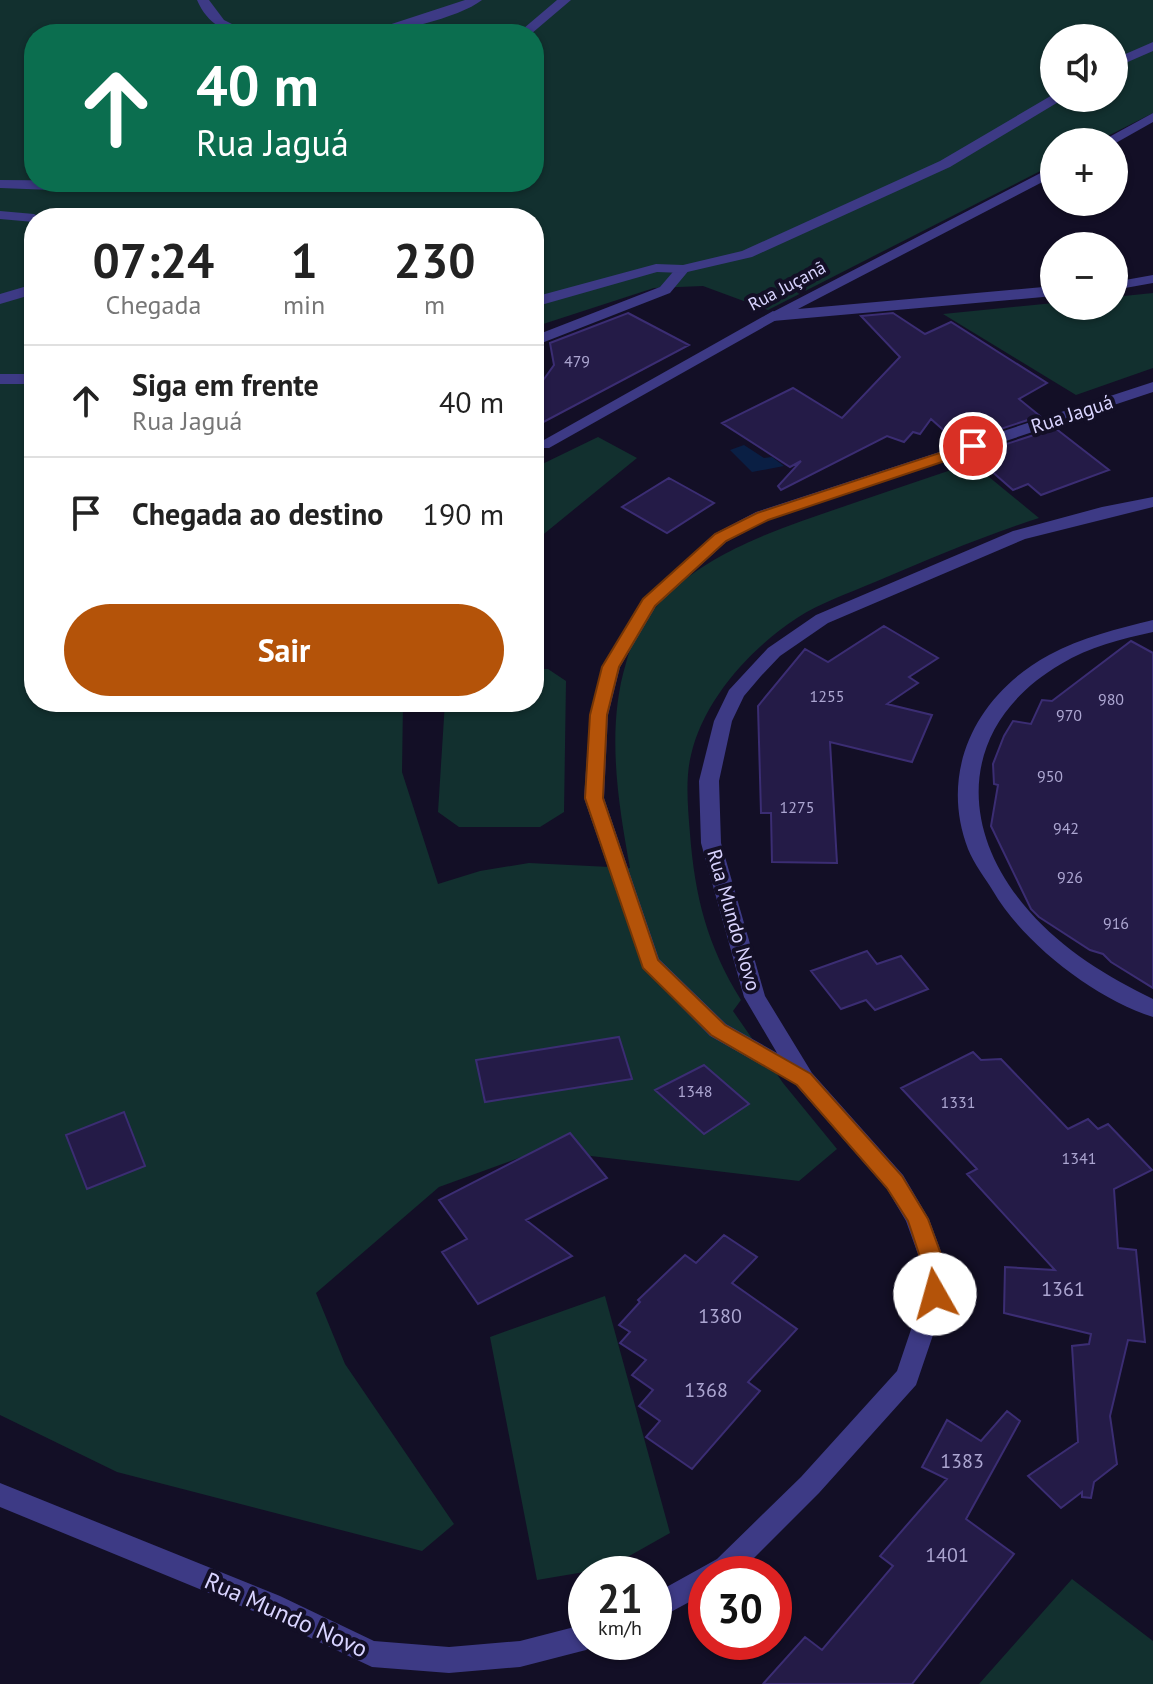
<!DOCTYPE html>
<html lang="pt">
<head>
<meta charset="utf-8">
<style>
  :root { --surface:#fff; --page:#f6f6f6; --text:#222; --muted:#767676; --line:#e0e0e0; --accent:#b45309 }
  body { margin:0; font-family:"PT Sans",sans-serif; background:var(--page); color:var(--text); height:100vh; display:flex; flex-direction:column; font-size:30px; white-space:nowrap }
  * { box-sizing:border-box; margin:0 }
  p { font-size:26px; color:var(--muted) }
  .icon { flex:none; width:44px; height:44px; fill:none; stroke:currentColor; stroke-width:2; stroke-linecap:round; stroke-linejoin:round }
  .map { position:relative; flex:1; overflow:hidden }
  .side { position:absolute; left:24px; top:208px; width:520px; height:504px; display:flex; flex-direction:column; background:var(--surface); border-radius:32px; box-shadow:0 2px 6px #0004 }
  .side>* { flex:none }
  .top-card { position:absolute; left:24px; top:24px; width:520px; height:168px; border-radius:32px; box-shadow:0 2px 6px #0004; background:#0b6e4f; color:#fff; overflow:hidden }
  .buttons { position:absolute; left:1040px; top:24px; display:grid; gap:16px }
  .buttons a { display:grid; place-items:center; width:88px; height:88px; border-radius:50%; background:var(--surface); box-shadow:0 2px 6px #0004; font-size:40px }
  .speed { position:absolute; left:568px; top:1556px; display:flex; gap:16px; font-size:40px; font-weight:700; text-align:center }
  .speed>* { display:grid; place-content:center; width:104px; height:104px; border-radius:50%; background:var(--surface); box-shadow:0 2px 6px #0004; line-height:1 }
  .speed small { font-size:20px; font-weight:400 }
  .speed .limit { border:12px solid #d22; background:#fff; color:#111 }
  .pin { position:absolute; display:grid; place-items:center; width:68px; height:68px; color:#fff; margin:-34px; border:4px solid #fff; border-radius:50%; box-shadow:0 2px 8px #0007 }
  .me { position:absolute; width:88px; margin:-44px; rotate:353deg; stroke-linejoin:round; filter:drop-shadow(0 0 6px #0008) }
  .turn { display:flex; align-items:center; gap:28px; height:168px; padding:0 40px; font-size:36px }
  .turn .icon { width:104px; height:104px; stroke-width:2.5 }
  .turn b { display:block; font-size:56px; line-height:68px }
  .eta { display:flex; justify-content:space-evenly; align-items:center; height:136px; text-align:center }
  .eta b { font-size:48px; font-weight:700; line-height:56px }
  .button { display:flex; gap:16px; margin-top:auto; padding:16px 40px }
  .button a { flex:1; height:92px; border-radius:48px; background:var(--accent); color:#fff; font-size:32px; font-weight:700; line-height:92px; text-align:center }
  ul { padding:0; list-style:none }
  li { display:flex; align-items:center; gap:24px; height:112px; padding:0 40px; border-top:2px solid var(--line) }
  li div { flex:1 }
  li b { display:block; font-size:30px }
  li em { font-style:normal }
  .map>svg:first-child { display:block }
  .green { fill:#12302f; fill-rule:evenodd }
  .water { fill:#0a1f44 }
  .building { fill:#241b47; stroke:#3b2d73; stroke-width:2 }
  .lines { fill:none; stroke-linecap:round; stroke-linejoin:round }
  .lane { fill:#3d3a85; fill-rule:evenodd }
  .street { fill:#3d3a85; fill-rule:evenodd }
  .route { fill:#b45309; stroke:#753606; stroke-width:2 }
  .labels { text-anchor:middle; stroke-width:8; stroke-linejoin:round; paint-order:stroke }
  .number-label { font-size:16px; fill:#aca6d1 }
  .far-street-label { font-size:18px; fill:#d9d4ff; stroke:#130f26 }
  .street-label { font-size:20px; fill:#d9d4ff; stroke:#130f26 }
  .near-number-label { font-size:20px; fill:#aca6d1 }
  .near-street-label { font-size:24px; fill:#d9d4ff; stroke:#130f26 }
</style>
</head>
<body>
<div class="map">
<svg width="1153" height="1684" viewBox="0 0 1153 1684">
  <rect width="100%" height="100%" fill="#130f26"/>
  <path class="green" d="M0 0H1153V113L1096 142H1054V164L768 310 703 286 654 288 534 327V218H34V702H403L402 772 438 884 480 871 529 863 630 868C618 802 606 729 626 663 654 566 767 533 851 504 891 490 931 477 972 463L1039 518C983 536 929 559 875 582 849 593 820 603 797 618 751 648 704 699 691 755 685 779 688 809 690 834 695 897 707 945 741 1000L733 1011 783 1083 837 1149 799 1181 541 1150 439 1187 316 1293 345 1364 454 1524 422 1551 117 1472 0 1415ZM34 34H534V182H34ZM1054 38H1114V98H1054Z
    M1153 293V368L1076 395 943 314 1054 303V306H1114V297Z
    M598 437 637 458 534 542V468Z
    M534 669H548L566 681 564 812 540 827H459L438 812 445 702H534Z
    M605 1296 670 1533 608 1568 537 1580 490 1337Z
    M1072 1579 1153 1641V1684H979Z"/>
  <path class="water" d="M744 445 764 458 772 457 784 466 752 472 730 450Z"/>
  <path class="building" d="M628 313 689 345 534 427V393L554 365 550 343Z
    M893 313 925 334 951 322 1047 383 1019 399 1040 416 958 443 931 419 920 434 913 432 904 442 887 436 781 490 778 486 801 461 790 467 722 423 793 388 842 418 900 357 861 316Z
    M1055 428 1109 470 1041 495 1028 484 1013 490 973 455Z
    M669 478 714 503 667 533 622 507Z
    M884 626 938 658 909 677 918 683 887 704 932 715 912 762 830 742 837 863 772 862 771 813H761L758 706 805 649 828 662Z
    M1131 641 1153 653V988L1111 962 1103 954 1090 950 1039 917 1031 909 991 826 998 785 994 784 993 764 1004 736 1013 721 1031 724 1042 700 1052 701Z
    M867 951 877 964 901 956 928 989 875 1010 866 1000 841 1009 811 971Z
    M619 1037 632 1079 485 1102 476 1060Z
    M973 1052 981 1060 1001 1059 1068 1129 1088 1119 1098 1129 1108 1124 1152 1170 1114 1189 1118 1248 1136 1250 1145 1342 1128 1340 1110 1416 1117 1464 1094 1482 1091 1498 1082 1497V1492L1061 1508 1028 1476 1078 1442 1072 1346 1089 1344 1091 1334 1004 1313 1005 1267 1055 1270 967 1174 977 1169 901 1088Z
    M704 1065 749 1104 704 1134 655 1090Z
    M124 1112 145 1166 87 1189 66 1135Z
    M570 1133 607 1178 526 1220 572 1256 478 1304 442 1252 467 1239 439 1200Z
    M724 1235 757 1257 732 1283 797 1329 748 1382 760 1391 692 1469 646 1437 660 1421 639 1406 653 1390 632 1375 646 1360 620 1343 630 1332 619 1325 640 1302 638 1300 685 1255 696 1263Z
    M1007 1411 1020 1421 966 1519 1014 1554 912 1684H763L805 1637 822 1650 893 1566 880 1556 947 1479 922 1467 947 1420 981 1441Z"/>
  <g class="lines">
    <path class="lane" d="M683 265 690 269 670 293 534 346V336L660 287 678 266Z
      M773 311 781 316 778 319 549 448H537L535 445Z"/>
    <path class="street" d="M197 0H209L224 20 252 34C226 34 208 25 197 0Z
      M465 0H482C459 18 391 34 361 34Z
      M557 0H571L531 34H517Z
      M1153 42V51L1114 68V59Z
      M1054 94V98H1062L1060 101 950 167 752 257 683 273 657 272 534 307V297L656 264 683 265 742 251 940 161Z
      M1153 113V122L1114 144 1100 142Z
      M1054 166V176L798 309 1054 286V296L773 321 765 316Z
      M0 180 265 182 258 186 78 191 0 188Z
      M0 211 34 214 41 218H34V222L0 219Z
      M1153 275V283L1114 290V282Z
      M34 284V294L0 304V294Z
      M0 374H34V384H0Z
      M1153 382V392L768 520 726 542 656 606 620 667 608 715 604 798 659 959 726 1024 777 1053 744 997 701 843 699 781 714 721 729 690 768 648 816 615 1013 531 1102 507 1153 497V507L1025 539 828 623 780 656 761 676 744 696 732 721 719 781 721 843 765 996 812 1073 903 1175 929 1219 943 1257 947 1294 916 1385 819 1493 738 1574H706V1593L654 1621V1594L717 1559 801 1477 897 1371 923 1294 919 1257 906 1221 887 1189 795 1084 710 1036 643 968 584 798 590 715 602 667 640 603 714 534 756 512Z
      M1153 620V632C1121 639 1089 647 1061 664 960 723 955 827 1029 911 1063 950 1108 977 1153 999V1017C1095 999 1023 943 993 891 985 878 974 864 968 849 938 770 977 694 1049 655 1082 637 1117 629 1153 620Z
      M0 1483 280 1596 374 1641 449 1647 520 1641 586 1624V1642H597L586 1650 520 1667 449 1673 372 1667 260 1614 0 1507Z"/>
  </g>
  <path class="route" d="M973 442 978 443V450L768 520 726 541 655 606 619 667 607 715 603 798 658 960 725 1025 811 1074 902 1176 928 1219 942 1257 946 1294 943 1300 935 1303 927 1300 920 1257 908 1221 887 1188 797 1085 711 1035 643 968 585 798 590 715 602 667 643 599 715 534 757 513Z"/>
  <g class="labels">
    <g class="number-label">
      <text x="577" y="367">479</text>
      <text x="827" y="702">1255</text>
      <text x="1111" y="705">980</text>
      <text x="1069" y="721">970</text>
      <text x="1050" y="782">950</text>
      <text x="797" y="813">1275</text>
      <text x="1066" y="834">942</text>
      <text x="1070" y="883">926</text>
      <text x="1116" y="929">916</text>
      <text x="695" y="1097">1348</text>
      <text x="958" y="1108">1331</text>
      <text x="1079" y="1164">1341</text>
    </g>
    <g class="far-street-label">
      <text transform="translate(787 286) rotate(-28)" y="6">Rua Juçanã</text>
    </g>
    <g class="street-label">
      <text transform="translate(1072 414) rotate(-18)" y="7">Rua Jaguá</text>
      <text transform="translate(734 920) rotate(74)" y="7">Rua Mundo Novo</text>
    </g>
    <g class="near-number-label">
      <text x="1063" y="1296">1361</text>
      <text x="720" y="1323">1380</text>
      <text x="706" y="1397">1368</text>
      <text x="962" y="1468">1383</text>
      <text x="947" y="1562">1401</text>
    </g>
    <g class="near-street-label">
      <text transform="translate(286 1615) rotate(24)" y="8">Rua Mundo Novo</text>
    </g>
  </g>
</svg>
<div class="buttons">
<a><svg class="icon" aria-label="sound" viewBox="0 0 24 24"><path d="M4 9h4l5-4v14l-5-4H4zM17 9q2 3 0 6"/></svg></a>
<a>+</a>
<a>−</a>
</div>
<div class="speed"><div>21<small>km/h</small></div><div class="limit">30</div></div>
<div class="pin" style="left:973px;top:446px;background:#d93025"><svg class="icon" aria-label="arrive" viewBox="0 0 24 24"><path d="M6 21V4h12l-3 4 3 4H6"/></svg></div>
<svg class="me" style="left:935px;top:1294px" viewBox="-20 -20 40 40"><circle r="19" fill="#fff"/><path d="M0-13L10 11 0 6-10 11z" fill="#b45309"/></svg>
<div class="top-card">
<div class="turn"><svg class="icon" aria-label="ahead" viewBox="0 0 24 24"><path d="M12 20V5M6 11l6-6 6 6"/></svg><div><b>40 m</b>Rua Jaguá</div></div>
</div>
<section class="side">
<div class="eta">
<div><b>07:24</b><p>Chegada</p></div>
<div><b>1</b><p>min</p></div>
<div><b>230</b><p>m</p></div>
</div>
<ul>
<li><svg class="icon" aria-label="ahead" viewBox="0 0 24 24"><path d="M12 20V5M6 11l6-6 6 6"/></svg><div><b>Siga em frente</b><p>Rua Jaguá</p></div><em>40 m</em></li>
<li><svg class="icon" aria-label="arrive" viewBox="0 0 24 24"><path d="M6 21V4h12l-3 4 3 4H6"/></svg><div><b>Chegada ao destino</b></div><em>190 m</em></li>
</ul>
<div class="button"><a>Sair</a></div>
</section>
</div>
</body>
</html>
